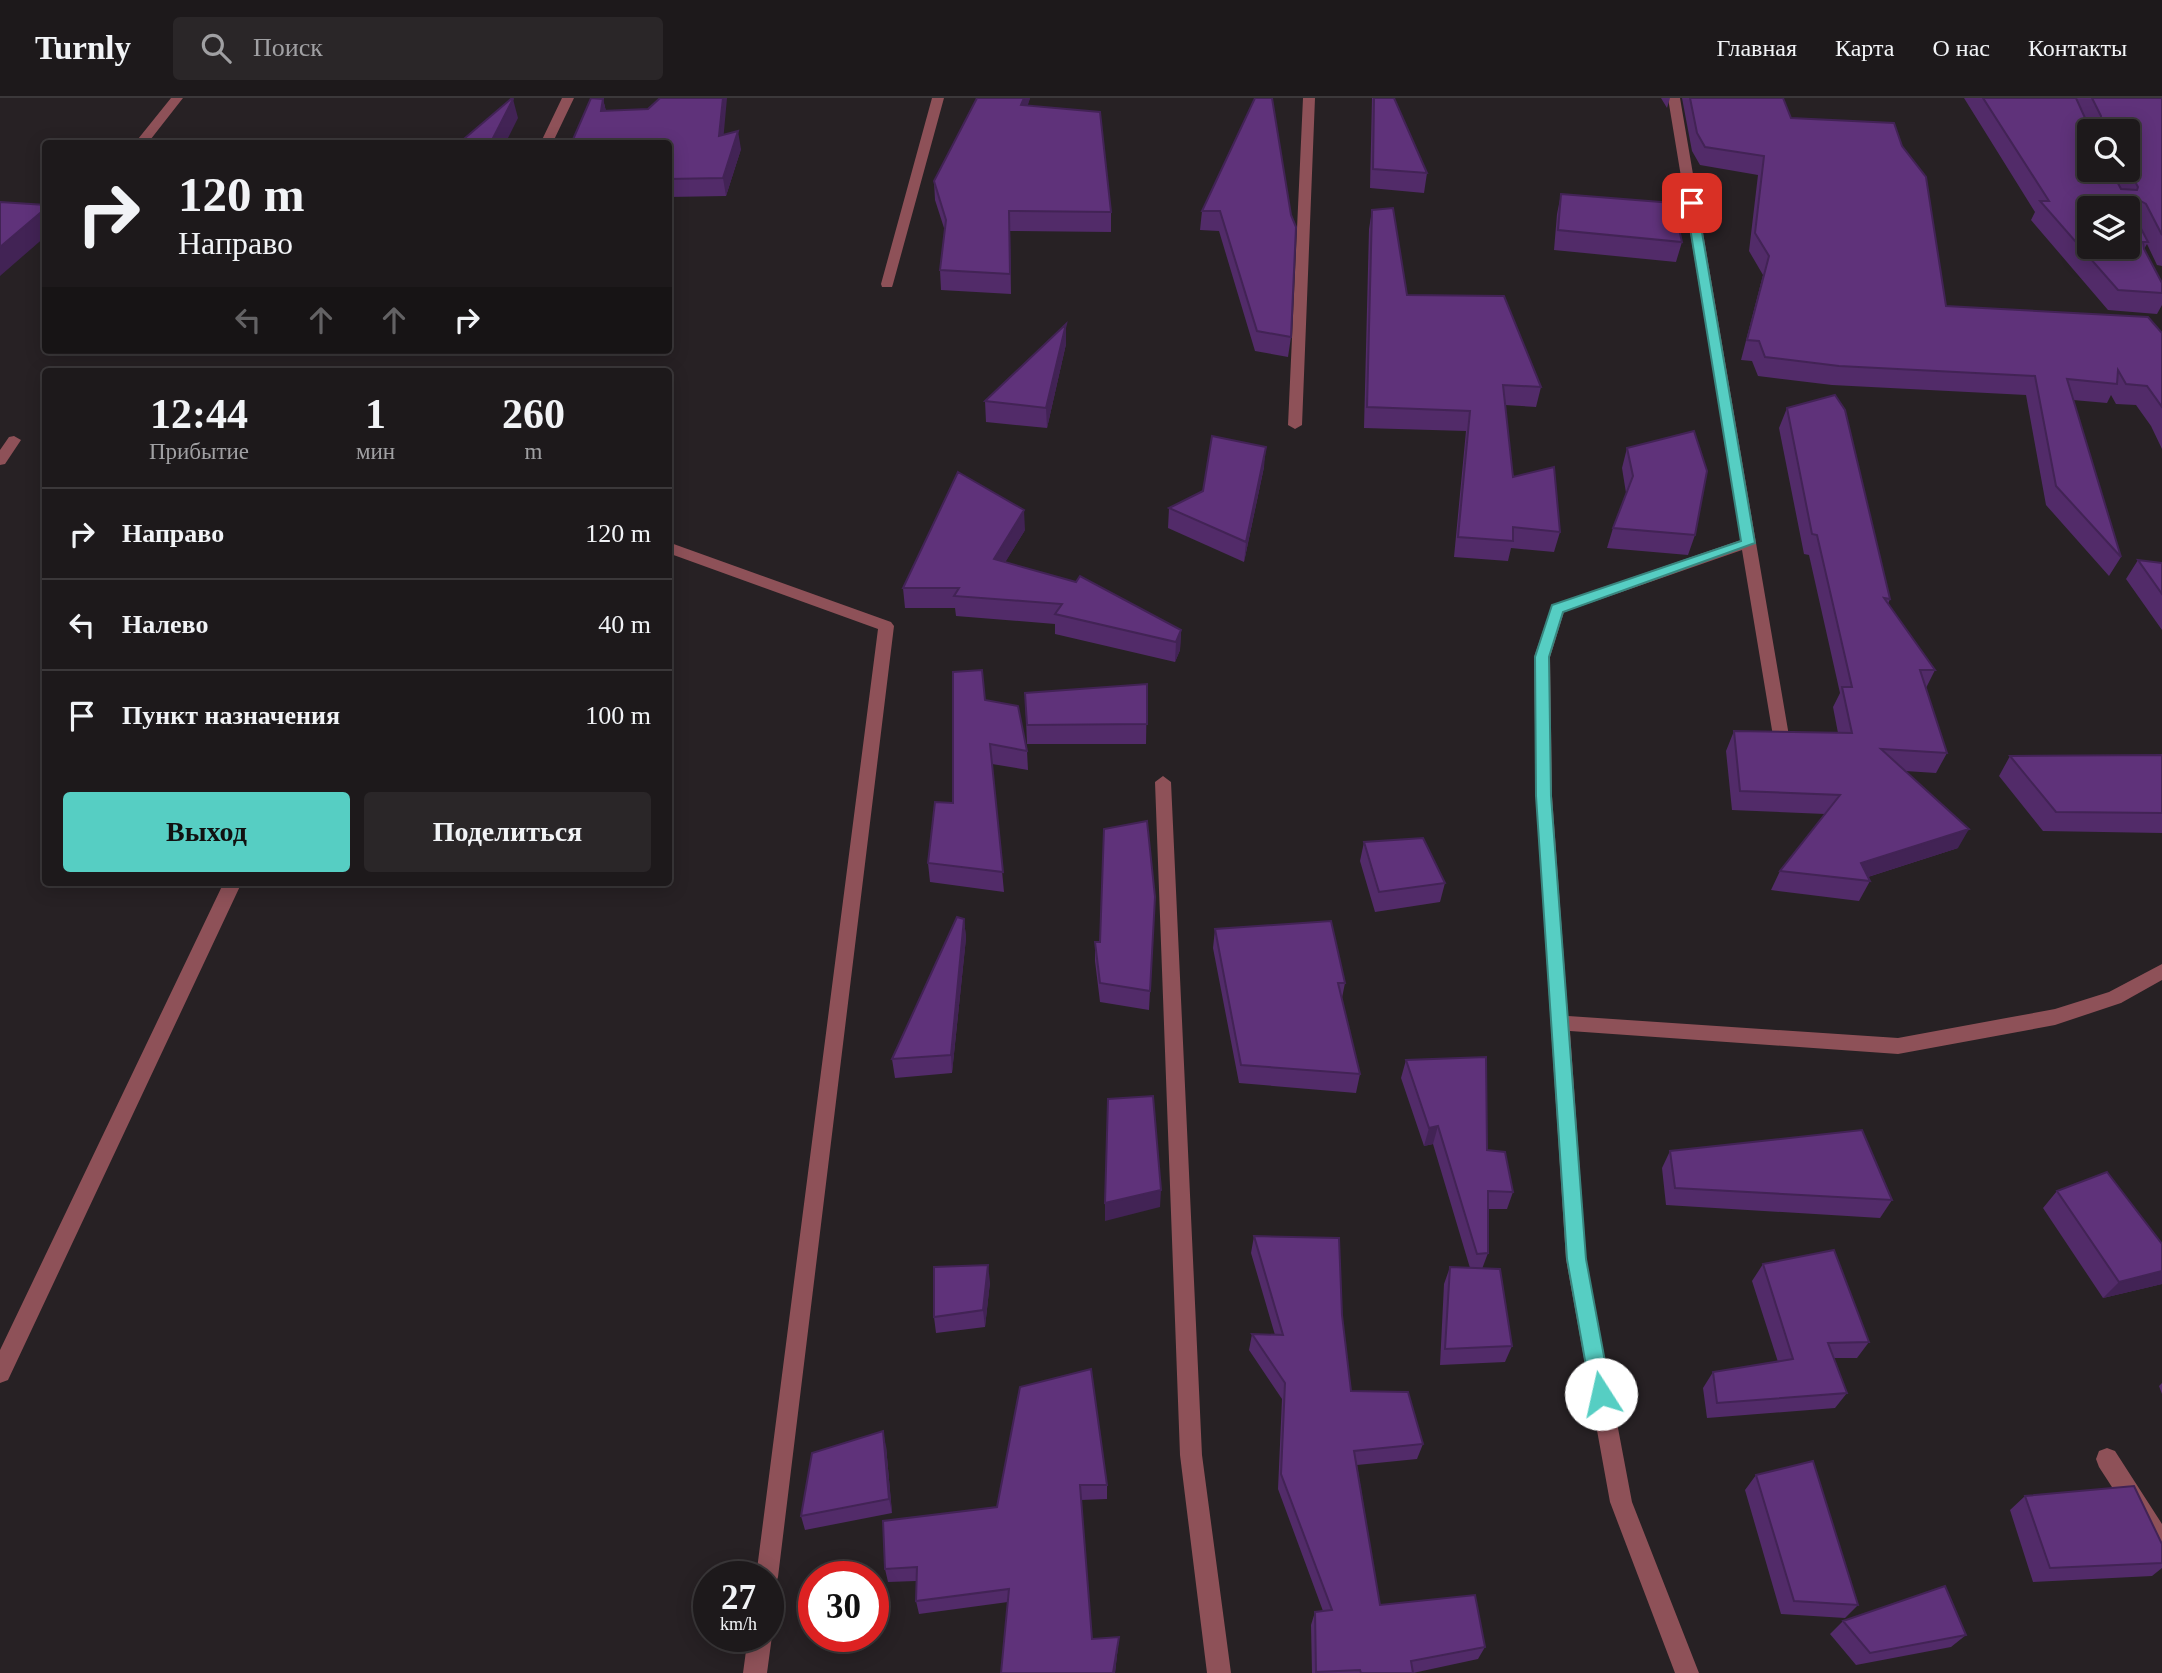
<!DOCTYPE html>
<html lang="ru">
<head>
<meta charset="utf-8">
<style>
  :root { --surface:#1d191b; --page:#2a2628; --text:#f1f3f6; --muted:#a0a0a3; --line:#3b383a; --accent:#56cec3 }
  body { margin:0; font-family:Georgia,serif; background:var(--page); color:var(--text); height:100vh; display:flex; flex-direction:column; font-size:26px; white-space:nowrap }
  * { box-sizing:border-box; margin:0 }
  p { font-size:23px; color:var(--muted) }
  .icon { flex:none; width:38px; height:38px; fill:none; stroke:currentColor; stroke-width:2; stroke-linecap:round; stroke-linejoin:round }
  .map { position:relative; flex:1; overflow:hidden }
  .sheet { position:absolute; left:42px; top:270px; width:630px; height:518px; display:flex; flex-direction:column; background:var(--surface); border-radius:7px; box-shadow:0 4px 18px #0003,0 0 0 2px var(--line) }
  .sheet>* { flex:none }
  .guide { position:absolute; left:42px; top:42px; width:630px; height:214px; border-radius:7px; box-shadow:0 4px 18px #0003,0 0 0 2px var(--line); background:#1d191b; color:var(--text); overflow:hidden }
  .controls { position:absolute; left:2077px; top:21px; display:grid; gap:14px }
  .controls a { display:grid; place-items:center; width:63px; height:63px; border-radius:7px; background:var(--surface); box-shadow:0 4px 18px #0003,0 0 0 2px var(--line); font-size:35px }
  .speed { position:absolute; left:693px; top:1463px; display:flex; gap:14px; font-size:35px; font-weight:700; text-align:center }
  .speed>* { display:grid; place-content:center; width:91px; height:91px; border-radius:50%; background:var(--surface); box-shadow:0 4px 18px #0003,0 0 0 2px var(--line); line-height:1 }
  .speed small { font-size:18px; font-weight:400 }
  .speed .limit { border:10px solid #d22; background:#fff; color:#111 }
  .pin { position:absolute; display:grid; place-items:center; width:60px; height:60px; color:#fff; margin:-30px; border-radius:14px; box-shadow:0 4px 10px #0006 }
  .me { position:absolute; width:77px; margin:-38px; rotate:350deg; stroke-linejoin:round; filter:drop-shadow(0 0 5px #0008) }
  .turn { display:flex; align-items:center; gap:24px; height:147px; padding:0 21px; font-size:32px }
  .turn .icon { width:91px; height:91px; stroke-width:2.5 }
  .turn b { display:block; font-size:49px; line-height:60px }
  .lanes { display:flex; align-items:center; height:66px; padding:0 21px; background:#0003; justify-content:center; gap:35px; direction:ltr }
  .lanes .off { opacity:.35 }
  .eta { display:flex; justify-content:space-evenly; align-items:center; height:119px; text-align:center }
  .eta b { font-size:42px; font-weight:700; line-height:49px }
  .button { display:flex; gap:14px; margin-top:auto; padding:14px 21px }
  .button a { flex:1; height:80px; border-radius:7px; background:var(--accent); color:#111; font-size:28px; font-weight:700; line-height:80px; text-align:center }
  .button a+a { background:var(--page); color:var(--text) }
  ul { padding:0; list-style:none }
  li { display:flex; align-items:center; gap:21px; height:91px; padding:0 21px; border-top:2px solid var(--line) }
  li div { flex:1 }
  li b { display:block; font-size:26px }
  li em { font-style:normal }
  header { display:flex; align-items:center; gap:42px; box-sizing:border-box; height:98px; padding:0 35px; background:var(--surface); border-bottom:2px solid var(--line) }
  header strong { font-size:33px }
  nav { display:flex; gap:38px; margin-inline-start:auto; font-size:24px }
  .search { width:490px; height:63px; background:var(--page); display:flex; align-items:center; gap:18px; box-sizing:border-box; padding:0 24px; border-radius:7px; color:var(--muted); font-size:26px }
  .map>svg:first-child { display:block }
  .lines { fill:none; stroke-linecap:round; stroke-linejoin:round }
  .service { fill:#8e5158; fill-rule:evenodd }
  .minor { fill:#8e5158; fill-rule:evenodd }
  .wall { fill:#522b69; fill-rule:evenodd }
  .shaded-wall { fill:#422355 }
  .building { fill:#5f327a; stroke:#422355; stroke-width:2; fill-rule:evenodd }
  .route { fill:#56cec3; stroke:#38867f; stroke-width:2 }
</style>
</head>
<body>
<header>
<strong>Turnly</strong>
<div class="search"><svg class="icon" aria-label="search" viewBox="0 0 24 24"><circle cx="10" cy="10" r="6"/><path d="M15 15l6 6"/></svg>Поиск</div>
<nav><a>Главная</a><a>Карта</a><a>О нас</a><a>Контакты</a></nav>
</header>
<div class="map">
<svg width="2162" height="1575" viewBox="0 0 2162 1575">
  <rect width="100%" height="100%" fill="#272124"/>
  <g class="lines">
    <path class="service" d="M14 338 21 342 5 366 0 367V352L9 339Z
      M668 444 891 524 894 528 778 1479 775 1487 768 1490V1479H756L878 531 668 455Z
      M224 784H242L8 1282 0 1285V1252Z
      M768 1530 772 1538 767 1575H743L748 1538H768Z"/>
    <path class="minor" d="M171 0H183L147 46H134Z
      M562 0H574L552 46H540Z
      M932 0H944L893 186 892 189H882L881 186Z
      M1303 0H1315L1302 327 1295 331 1288 327Z
      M1668 0H1680L1789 638 1781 644 1773 638 1742 452 1564 514 1550 559 1552 698 1568 918 1898 940 2055 911 2109 894 2162 866V882L2121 905 2055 927 1898 956 1570 933 1586 1161 1632 1404 1699 1575H1675L1610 1404 1566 1161 1536 698 1534 559 1552 507 1741 442Z
      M1163 678 1171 684 1202 1357 1231 1575H1207L1180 1357 1155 684Z
      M2107 1350 2115 1353 2162 1426V1457L2154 1454 2099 1369 2096 1361 2099 1353Z"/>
  </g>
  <path class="wall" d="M1030 0 1027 8 1111 114V134L1010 133 1011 196 941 192 940 172 945 133 935 102 934 83Z
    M1255 0 1291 239 1288 259 1255 253 1219 133 1200 132 1202 113Z
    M1372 0H1394L1427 75 1424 95 1370 90Z
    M1661 0H1670L1667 10Z
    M1682 0H1783L1791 20 1946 208 2162 235V351L2151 328 2136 307 2116 306 2111 297 2107 305 2073 302 2121 459 2109 478 2046 407 2026 297 1832 287 1758 278 1752 263 1741 262 1763 177 1749 153 1758 77 1700 67 1692 53Z
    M1964 0H2162V168L2157 167 2147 146 2144 151 2162 185V207L2157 216 2108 212 2031 122 2035 114ZM2090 33H2128V72H2090Z
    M603 1 606 13 724 37 741 51 726 98 668 99V46H571Z
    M1561 96 1682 144 1676 164 1554 152 1557 116Z
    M1372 112 1407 197 1541 289 1536 309 1505 307 1513 379 1560 434 1554 454 1511 450 1508 463 1454 459 1466 333 1364 330 1369 131Z
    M1066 246 1047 330 986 324 985 303Z
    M1787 310 1890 501 1888 506 1935 572 1926 590 1947 655 1936 675 1905 673 1958 750 1868 779 1870 783 1859 803 1771 792 1780 773 1825 716 1732 712 1726 653 1734 633 1838 635 1833 609 1840 595 1809 457 1804 456 1779 330Z
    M1627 350 1695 437 1688 457 1607 450 1613 430 1626 395 1622 370Z
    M1264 369 1244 464 1168 430 1169 410Z
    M1025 432 1005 464 1181 532 1180 552 1175 564 1055 536V526L956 518 955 510H905L903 490Z
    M2138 462 2162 465V532L2126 481Z
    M1147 586 1146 646H1027L1025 595Z
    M985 602 1027 653 1028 672 992 666 1004 794 930 784 928 765 953 705Z
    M2162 657V735L2043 733 1999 678 2010 658Z
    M1364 744 1445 785 1440 804 1375 814 1360 763Z
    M1155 799 1149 912 1100 904 1095 863V844H1100Z
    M964 821 966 840 952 975 895 980 892 961Z
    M1215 831 1345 885 1342 900 1360 976 1356 995 1239 985 1213 850Z
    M1406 962 1487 1052 1513 1094 1507 1111H1488V1155L1482 1171 1512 1248 1505 1264 1440 1267 1444 1186 1450 1169 1470 1170 1433 1046 1424 1048 1401 980Z
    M1670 1053 1892 1102 1880 1120 1666 1107 1662 1070Z
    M2057 1093 2162 1146V1186L2103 1200 2043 1110Z
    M1254 1138 1342 1217 1351 1293 1423 1346 1417 1361 1357 1367 1380 1507 1485 1549 1478 1561 1413 1575H1312L1311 1527 1315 1514 1323 1513 1278 1391 1282 1301 1249 1252 1252 1236 1275 1237 1251 1155Z
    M1763 1166 1869 1244 1857 1260H1834L1847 1295 1835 1310 1707 1320 1703 1290 1713 1274 1778 1264 1752 1183Z
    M990 1184 985 1229 936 1235 934 1219Z
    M2162 1285V1296L2159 1288Z
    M1020 1289 1107 1387V1401L1081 1402 1092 1541 1119 1539 1115 1575H1001L1008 1504 919 1516 916 1503V1483L888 1484 885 1471 997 1409Z
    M886 1348 892 1415 805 1432 801 1418Z
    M1756 1377 1858 1507 1845 1520 1781 1516 1745 1392Z
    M2025 1398 2162 1446V1470L2152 1478 2033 1484 2010 1412Z
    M1843 1523 1966 1537 1951 1549 1856 1567 1830 1536Z"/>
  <path class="shaded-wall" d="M723 0H727L722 55 719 38Z
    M1024 0H1030L1022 27 1021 7Z
    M513 1 518 20 505 46H490Z
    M603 1 607 18 601 13Z
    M738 33 741 51 726 98 723 80Z
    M46 110V138L0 178V149Z
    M1066 226V246L1047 330 1046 310Z
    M1266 349 1264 369 1244 464 1246 444Z
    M1024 412 1025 432 995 481 994 461Z
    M1181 532 1180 552 1175 564 1176 544Z
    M1969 731 1958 750 1858 782 1861 765Z
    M964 821 966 840 952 975 951 957Z
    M1438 1028 1433 1046 1424 1048 1429 1030Z
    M1161 1092 1160 1109 1105 1123V1105Z
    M988 1167 990 1184 985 1229 983 1212Z
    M2162 1173V1186L2103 1200 2119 1184Z
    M883 1333 886 1348 892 1415 889 1401Z
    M1119 1539 1115 1575H1113Z"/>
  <path class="building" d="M512 0 513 1 490 46H458Z
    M591 0 603 1 601 13 648 11 660 0H723L719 38 738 33 723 80 668 81V46H571Z
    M977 0H1024L1021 7 1100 14 1111 114 1009 113 1010 176 940 172 946 122 934 83Z
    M1255 0H1272L1291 117 1296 129 1291 239 1257 233 1220 113H1202Z
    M1374 0H1394L1427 75 1373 71Z
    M1690 0H1783L1791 20 1894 25 1902 48 1926 79 1946 208 2148 219 2162 235V309L2147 288 2126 286 2118 272 2117 286 2067 281 2121 459 2056 388 2035 278 1839 268 1765 259 1759 243 1747 242 1769 158 1755 135 1764 58 1705 49 1697 35Z
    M1983 0H2076L2090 31 2095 33H2090V72H2111L2121 91 2137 92 2138 89 2128 70V33H2100H2102L2101 18 2092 0H2162V137L2146 106 2137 101 2135 119 2148 144H2143L2144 151 2162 185V195L2118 192 2040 103H2049ZM2090 110H2128V149H2090Z
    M1561 96 1673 105 1682 144 1558 132Z
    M0 104 46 107V110L0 149Z
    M1393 110 1407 197 1504 198 1541 289 1503 287 1513 379 1554 369 1560 434 1513 429V443L1458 439 1470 313 1367 309 1372 112Z
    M1066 226 1046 310 985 303Z
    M1835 297 1845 312 1890 501 1884 500 1935 572H1920L1947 655 1881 651 1969 731 1861 765 1870 783 1780 773 1840 697 1740 693 1734 633 1852 635 1842 589H1852L1817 437 1812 436 1787 310Z
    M1694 333 1707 373 1695 437 1613 430 1633 378 1627 350Z
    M1212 338 1266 349 1246 444 1169 410 1203 393Z
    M958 374 1024 412 994 461 1076 484 1080 478 1181 532 1176 544 1055 516 1062 506 954 498 959 490H903Z
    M2138 462 2162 465V496Z
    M982 572 985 602 1018 608 1027 653 990 646 1003 774 928 765 935 704 953 705V574Z
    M1147 586V626L1027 627 1025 595Z
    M2162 657V715L2056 714 2010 658Z
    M1147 723 1155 799 1150 893 1100 885 1095 844H1100L1104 731Z
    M1423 740 1445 785 1379 794 1364 744Z
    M957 819 964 821 951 957 892 961Z
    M1331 823 1345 885H1338L1360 976 1241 967 1215 831Z
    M1486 959 1487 1052 1505 1054 1513 1094 1488 1093V1155L1477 1156 1438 1028 1429 1030 1406 962Z
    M1153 998 1161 1092 1105 1105 1108 1001Z
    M1862 1032 1892 1102 1675 1090 1670 1053Z
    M2107 1074 2162 1146V1173L2119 1184 2057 1093Z
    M1254 1138 1339 1140 1342 1217 1351 1293 1408 1294 1423 1346 1354 1353 1380 1507 1475 1497 1485 1549 1411 1563 1413 1575H1361L1360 1572 1316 1574 1315 1514 1332 1512 1281 1376 1285 1285 1252 1236 1283 1237Z
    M1834 1152 1869 1244 1828 1245 1847 1295 1717 1305 1713 1274 1793 1261 1763 1166Z
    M988 1167 983 1212 934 1219V1169Z
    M1450 1169 1500 1171 1512 1248 1445 1251Z
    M1091 1271 1107 1387H1080L1092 1541 1119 1539 1113 1575H1001L1009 1491 916 1503 917 1469 885 1471 883 1423 997 1409 1020 1289Z
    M883 1333 889 1401 801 1418 812 1355Z
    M1813 1363 1858 1507 1794 1503 1756 1377Z
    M2134 1388 2162 1446V1465L2050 1470 2025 1398Z
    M1945 1488 1966 1537 1870 1555 1843 1523Z"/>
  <path class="route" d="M1692 101 1697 105 1755 445 1563 514 1549 559 1551 698 1586 1161 1611 1296 1608 1302 1601 1305 1594 1302 1591 1296 1567 1161 1536 698 1535 559 1552 507 1741 443 1686 105Z"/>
</svg>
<div class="controls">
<a><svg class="icon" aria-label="search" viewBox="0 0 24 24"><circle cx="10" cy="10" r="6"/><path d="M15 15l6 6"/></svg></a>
<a><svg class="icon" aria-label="layers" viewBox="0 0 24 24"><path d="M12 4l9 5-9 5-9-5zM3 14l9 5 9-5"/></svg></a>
</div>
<div class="speed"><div>27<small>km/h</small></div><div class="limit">30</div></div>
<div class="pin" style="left:1692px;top:105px;background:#d93025"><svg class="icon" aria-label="arrive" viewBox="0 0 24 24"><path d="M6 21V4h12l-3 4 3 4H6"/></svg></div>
<svg class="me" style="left:1601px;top:1296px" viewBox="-20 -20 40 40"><circle r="19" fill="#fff"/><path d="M0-13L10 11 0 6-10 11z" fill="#56cec3"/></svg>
<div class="guide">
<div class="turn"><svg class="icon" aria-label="right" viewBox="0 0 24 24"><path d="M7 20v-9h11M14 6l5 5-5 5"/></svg><div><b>120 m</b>Направо</div></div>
<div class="lanes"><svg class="icon off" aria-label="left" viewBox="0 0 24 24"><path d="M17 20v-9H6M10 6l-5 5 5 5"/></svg><svg class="icon off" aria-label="ahead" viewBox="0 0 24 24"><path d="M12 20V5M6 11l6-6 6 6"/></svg><svg class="icon off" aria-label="ahead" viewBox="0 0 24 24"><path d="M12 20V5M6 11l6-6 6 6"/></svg><svg class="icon" aria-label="right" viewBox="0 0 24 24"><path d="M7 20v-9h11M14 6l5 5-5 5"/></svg></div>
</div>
<section class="sheet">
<div class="eta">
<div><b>12:44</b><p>Прибытие</p></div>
<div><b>1</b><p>мин</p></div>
<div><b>260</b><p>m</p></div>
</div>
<ul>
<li><svg class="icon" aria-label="right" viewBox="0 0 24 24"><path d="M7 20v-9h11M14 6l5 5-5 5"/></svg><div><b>Направо</b></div><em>120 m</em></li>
<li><svg class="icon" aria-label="left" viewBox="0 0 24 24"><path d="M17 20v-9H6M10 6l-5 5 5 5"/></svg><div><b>Налево</b></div><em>40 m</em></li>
<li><svg class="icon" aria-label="arrive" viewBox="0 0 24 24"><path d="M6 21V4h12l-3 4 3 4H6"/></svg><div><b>Пункт назначения</b></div><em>100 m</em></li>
</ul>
<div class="button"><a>Выход</a><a>Поделиться</a></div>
</section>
</div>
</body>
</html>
